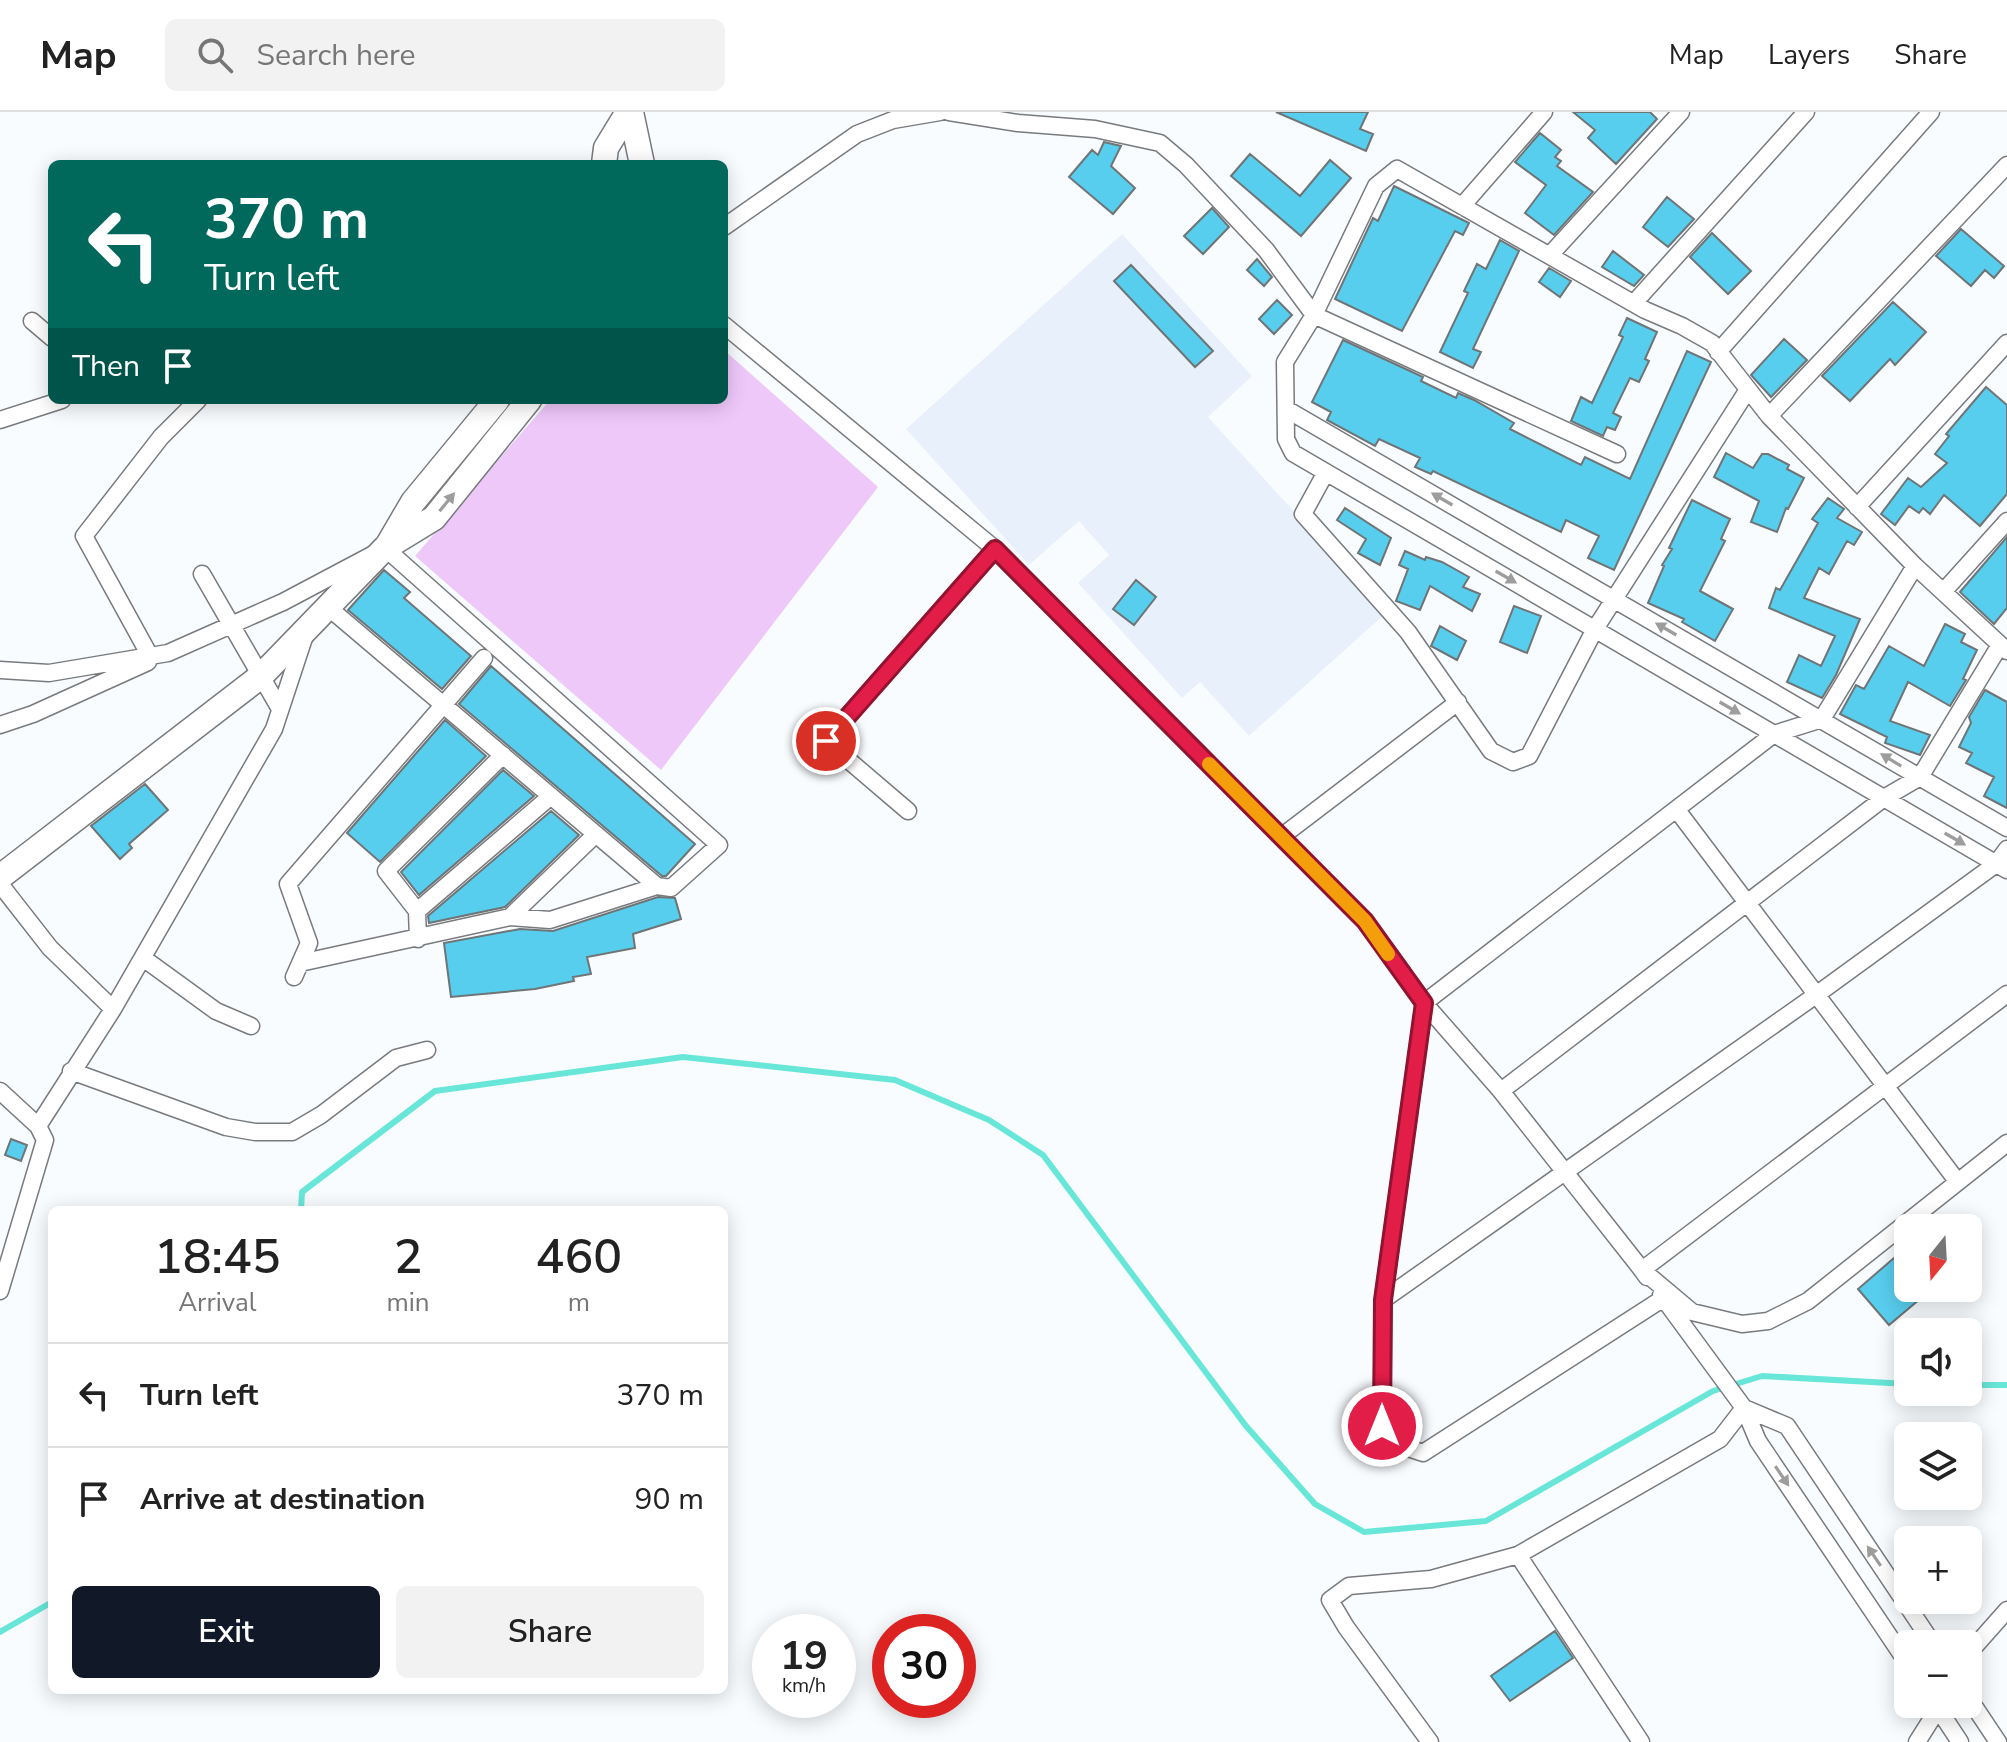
<!DOCTYPE html>
<html lang="en">
<head>
<meta charset="utf-8">
<style>
  :root { --surface:#fff; --page:#f2f2f2; --text:#222; --muted:#767676; --line:#e0e0e0; --accent:#111827 }
  body { margin:0; font-family:"Nunito Sans",sans-serif; background:var(--page); color:var(--text); height:100vh; display:flex; flex-direction:column; font-size:30px; white-space:nowrap }
  * { box-sizing:border-box; margin:0 }
  p { font-size:26px; color:var(--muted) }
  .icon { flex:none; width:44px; height:44px; fill:none; stroke:currentColor; stroke-width:2; stroke-linecap:round; stroke-linejoin:round }
  .map { position:relative; flex:1; overflow:hidden }
  .drawer { position:absolute; left:48px; top:1094px; width:680px; height:488px; display:flex; flex-direction:column; background:var(--surface); border-radius:12px; box-shadow:0 4px 20px #0003 }
  .drawer>* { flex:none }
  .guide { position:absolute; left:48px; top:48px; width:680px; height:244px; border-radius:12px; box-shadow:0 4px 20px #0003; background:#00695c; color:#fff; overflow:hidden }
  .needle { width:52px; rotate:198deg }
  .fabs { position:absolute; left:1894px; top:1102px; display:grid; gap:16px }
  .fabs a { display:grid; place-items:center; width:88px; height:88px; border-radius:12px; background:var(--surface); box-shadow:0 4px 20px #0003; font-size:40px }
  .speed { position:absolute; left:752px; top:1502px; display:flex; gap:16px; font-size:40px; font-weight:700; text-align:center }
  .speed>* { display:grid; place-content:center; width:104px; height:104px; border-radius:50%; background:var(--surface); box-shadow:0 4px 20px #0003; line-height:1 }
  .speed small { font-size:20px; font-weight:400 }
  .speed .limit { border:12px solid #d22; background:#fff; color:#111 }
  .pin { position:absolute; display:grid; place-items:center; width:68px; height:68px; color:#fff; margin:-34px; border:4px solid #fff; border-radius:50%; box-shadow:0 2px 8px #0007 }
  .me { position:absolute; width:88px; margin:-44px; rotate:0deg; stroke-linejoin:round; filter:drop-shadow(0 0 6px #0008) }
  .turn { display:flex; align-items:center; gap:28px; height:168px; padding:0 24px; font-size:36px }
  .turn .icon { width:104px; height:104px; stroke-width:2.5 }
  .turn b { display:block; font-size:56px; line-height:68px }
  .then { display:flex; align-items:center; height:76px; padding:0 24px; background:#0003; gap:16px; font-size:30px }
  .eta { display:flex; justify-content:space-evenly; align-items:center; height:136px; text-align:center }
  .eta b { font-size:48px; font-weight:600; line-height:56px }
  .primary-button { display:flex; gap:16px; margin-top:auto; padding:16px 24px }
  .primary-button a { flex:1; height:92px; border-radius:12px; background:var(--accent); color:#fff; font-size:32px; font-weight:600; line-height:92px; text-align:center }
  .primary-button a+a { background:var(--page); color:var(--text) }
  ul { padding:0; list-style:none }
  li { display:flex; align-items:center; gap:24px; height:104px; padding:0 24px; border-top:2px solid var(--line) }
  li div { flex:1 }
  li b { display:block; font-size:30px }
  li em { font-style:normal }
  header { display:flex; align-items:center; gap:48px; box-sizing:border-box; height:112px; padding:0 40px; background:var(--surface); border-bottom:2px solid var(--line) }
  header strong { font-size:38px }
  nav { display:flex; gap:44px; margin-inline-start:auto; font-size:28px }
  .search { width:560px; height:72px; background:var(--page); display:flex; align-items:center; gap:20px; box-sizing:border-box; padding:0 28px; border-radius:12px; color:var(--muted); font-size:30px }
  .map>svg:first-child { display:block }
  .built { fill:#e8f1fb }
  .green { fill:#efc8fa }
  .lines { fill:none; stroke-linecap:round; stroke-linejoin:round }
  .stream { stroke:#68e7d9; stroke-width:6 }
  .building { fill:#58ceef; stroke:#6f7475; stroke-width:2 }
  .street-casing { stroke:#787a7e; stroke-width:19 }
  .secondary-casing { stroke:#787a7e; stroke-width:27 }
  .street { stroke:#fff; stroke-width:16 }
  .secondary { stroke:#fff; stroke-width:24 }
  .oneway { fill:#9d9d9e }
  .route-casing { stroke:#92132f; stroke-width:20 }
  .route { stroke:#e11d48; stroke-width:14 }
  .slow { stroke:#f59e0b; stroke-width:14 }
</style>
</head>
<body>
<header>
<strong>Map</strong>
<div class="search"><svg class="icon" aria-label="search" viewBox="0 0 24 24"><circle cx="10" cy="10" r="6"/><path d="M15 15l6 6"/></svg>Search here</div>
<nav><a>Map</a><a>Layers</a><a>Share</a></nav>
</header>
<div class="map">
<svg width="2007" height="1630" viewBox="0 0 2007 1630">
  <rect width="100%" height="100%" fill="#f9fcff"/>
  <path class="built" d="M1122 122 1252 264 1208 305 1386 501 1249 624 1200 570 1182 586 1078 471 1109 443 1079 409 1029 453 906 317Z"/>
  <path class="green" d="M724 238 878 375 661 658 415 444 550 288H724Z"/>
  <g class="lines">
    <path class="stream" d="M301 1098 302 1080 435 979 683 945 895 968 989 1008 1043 1043 1246 1314 1315 1392 1364 1420 1486 1409 1713 1279 1762 1264 1908 1272
      M1968 1273H2007
      M0 1520 52 1490"/>
  </g>
  <path class="building" d="M1276 0H1368L1360 17 1373 22 1366 39Z
    M1573 0H1650L1657 7 1616 52 1588 26 1595 18Z
    M1540 21 1561 38 1555 45 1561 49 1557 54 1593 80 1554 123 1525 101 1546 73 1515 50Z
    M1104 30 1121 34 1111 54 1135 76 1113 102 1069 65 1092 38 1098 43Z
    M1250 42 1300 84 1330 48 1351 66 1301 124 1231 64Z
    M1394 74 1469 111 1463 123 1455 119 1402 219 1335 187 1373 106 1378 109Z
    M1667 85 1694 107 1668 135 1643 115Z
    M1212 96 1229 115 1203 142 1184 124Z
    M1961 117 2004 154 1994 166 1985 158 1971 174 1936 144Z
    M1712 121 1751 159 1728 182 1690 145Z
    M1500 128 1519 139 1473 237 1481 240 1473 256 1440 240 1468 181 1464 179 1477 152 1486 157Z
    M1613 139 1644 163 1634 174 1602 155Z
    M1257 147 1272 165 1264 174 1247 158Z
    M1131 153 1213 239 1195 255 1114 169Z
    M1549 156 1571 169 1560 185 1539 170Z
    M1277 188 1292 203 1274 222 1259 207Z
    M1893 190 1926 220 1895 253 1890 247 1850 289 1822 264Z
    M1627 206 1657 220 1645 247 1649 249 1639 270 1630 266 1613 301 1621 305 1615 318 1607 315 1603 324 1571 309 1581 285 1592 291 1623 225 1619 223Z
    M1784 227 1807 248 1771 285 1751 263Z
    M1343 228 1423 265 1421 269 1456 286 1458 281 1474 288 1514 311 1510 317 1581 353 1585 345 1630 367 1687 239 1711 250 1614 458 1588 446 1599 424 1566 408 1561 420 1433 359 1431 362 1415 355 1420 346 1379 327 1375 334 1327 308 1331 300 1312 290Z
    M1986 275 2007 293V382L1980 414 1944 383 1930 402 1923 396 1919 401 1909 394 1895 413 1881 402 1908 366 1921 375 1947 351 1935 342 1949 324 1946 322Z
    M1726 341 1753 356 1762 342H1768L1789 353 1787 357 1804 366 1788 397 1786 396 1777 420 1751 410 1759 389 1714 365Z
    M1828 386 1844 397 1837 406 1862 420 1854 433 1847 429 1829 462 1819 456 1804 486 1860 507 1836 563 1822 586 1787 570 1799 543 1821 554 1835 524 1769 496 1776 476 1780 478 1818 411 1812 407Z
    M1692 388 1730 407 1721 427 1725 429 1700 479 1733 497 1715 529 1682 510 1684 507 1648 491 1664 454 1662 453 1672 437 1669 436Z
    M1345 396 1391 426 1380 453 1358 441 1366 427 1337 408Z
    M2007 425V496L1994 512 1960 480Z
    M1405 439 1425 448 1426 445 1442 450 1469 465 1463 475 1480 482 1472 499 1430 474 1420 498 1396 489 1408 457 1399 453Z
    M384 458 410 480 404 486 471 544 442 577 348 498Z
    M1136 468 1156 485 1134 513 1113 497Z
    M1514 494 1541 504 1527 541 1500 530Z
    M1945 512 1965 522 1961 530 1977 538 1963 567 1966 568 1950 594 1908 570 1890 609 1930 623 1920 643 1885 631 1887 625 1840 602 1856 573 1864 577 1889 534 1924 554Z
    M1440 514 1466 529 1457 548 1431 534Z
    M491 554 695 732 666 764H662L459 592Z
    M1985 578 2007 590V696L1984 684 1994 665 1966 651 1972 641 1959 635 1971 611 1969 605Z
    M445 608 486 644 380 750 347 721Z
    M503 658 534 684 419 783 401 760Z
    M145 672 168 698 129 732 132 736 120 747 91 714Z
    M551 699 579 723 505 795 429 811 428 804Z
    M658 785 675 786 681 807 633 822 635 836 587 845 591 862 573 865 574 869 535 877 451 885 444 831 520 817 553 819Z
    M11 1027 27 1033 21 1049 5 1043Z
    M1908 1134V1176H1933L1889 1213 1858 1177Z
    M1555 1519 1573 1546 1510 1589 1491 1564Z"/>
  <g class="lines">
    <g class="street-casing">
      <path id="street" d="M949 0 1018 11 1095 17 1160 31 1186 53 1266 138 1314 203 1617 342
        M1462 94 1544 0
        M724 115 857 22 893 8 940 0
        M1550 143 1681 0
        M1634 191 1806 0
        M32 209 52 226
        M724 213 995 437 1365 809 1424 891 1501 979 1642 1158 1692 1200 1742 1212 1768 1209 1808 1189 2007 1031
        M1718 240 1931 0
        M1286 297 2007 716
        M1769 304 2007 53
        M0 308 62 288
        M1326 360 1303 402 1408 520 1491 639 1513 650 1529 644 1595 517 1747 279
        M1857 395 2007 231
        M202 462 280 597
        M1943 480 2007 409
        M329 496 657 774
        M2007 539 1915 454 1769 304 1712 231 1682 214 1645 198 1397 57 1376 74 1314 203 1285 250 1286 327 1293 341 2007 758
        M150 544 84 424 161 325 198 288
        M0 558 49 561 168 541 283 490 385 436 719 733 671 776 657 774 550 808 510 805 300 851
        M0 613 33 602 148 550
        M1677 698 1957 1069
        M908 699 826 629 995 437
        M1281 725 1458 590
        M0 772 50 836 113 897 274 617 305 523
        M417 799 551 684
        M510 805 596 722
        M418 827 417 799 386 759 503 643
        M143 846 216 899 251 914
        M294 865 309 831 288 772 484 546
        M71 959 226 1015 255 1020H292L321 1003 396 946 427 938
        M0 979 38 1014 113 897
        M1501 979 1884 686 1920 665 2000 533
        M1647 1165 1642 1158 2007 882
        M0 1179 45 1028 38 1014
        M1670 1182 1423 1341 1402 1334 1382 1314 1383 1188 1424 891 1774 622 1822 607 1915 454
        M1661 1183 1744 1296 1758 1329 1908 1552
        M1383 1188 1816 883 1996 752 2007 737
        M1744 1296 1787 1314 1933 1532
        M1518 1443 1641 1630
        M1968 1542 2007 1498
        M1968 1585 1998 1630
        M1935 1592 1960 1630
        M1430 1630 1346 1515 1330 1488 1349 1474 1431 1467 1518 1443 1720 1327 1744 1296
        M1917 1630 1941 1592"/>
    </g>
    <g class="secondary-casing">
      <path id="secondary" d="M631 0 642 52
        M604 52 606 36 628 0
        M386 436 413 390 497 288
        M0 765 261 564 385 436 434 406 529 288"/>
    </g>
    <use href="#street" class="street"/>
    <use href="#secondary" class="secondary"/>
  </g>
  <defs><path id="oneway-solid" d="M-6-.8H1V-3.2L6.5 0L1 3.2V.8H-6Z" transform="scale(2)"/></defs>
  <g class="oneway">
    <use href="#oneway-solid" transform="translate(1442 387) rotate(-150)"/>
    <use href="#oneway-solid" transform="translate(447 390) rotate(-51)"/>
    <use href="#oneway-solid" transform="translate(1506 465) rotate(30)"/>
    <use href="#oneway-solid" transform="translate(1666 517) rotate(-150)"/>
    <use href="#oneway-solid" transform="translate(1730 596) rotate(30)"/>
    <use href="#oneway-solid" transform="translate(1891 648) rotate(-149)"/>
    <use href="#oneway-solid" transform="translate(1955 727) rotate(30)"/>
    <use href="#oneway-solid" transform="translate(1782 1364) rotate(56)"/>
    <use href="#oneway-solid" transform="translate(1874 1444) rotate(-124)"/>
  </g>
  <g class="lines">
    <g class="route-casing">
      <path id="route" d="M826 629 995 437 1365 809 1424 891 1383 1188 1382 1314"/>
    </g>
    <use href="#route" class="route"/>
    <path class="slow" d="M1209 652 1365 809 1388 842"/>
  </g>
</svg>
<div class="fabs">
<a><svg class="needle" viewBox="-14 -14 28 28"><path d="M0-13l5 13h-10z" fill="#e53935"/><path d="M0 13l5-13h-10z" fill="#767676"/></svg></a>
<a><svg class="icon" aria-label="sound" viewBox="0 0 24 24"><path d="M4 9h4l5-4v14l-5-4H4zM17 9q2 3 0 6"/></svg></a>
<a><svg class="icon" aria-label="layers" viewBox="0 0 24 24"><path d="M12 4l9 5-9 5-9-5zM3 14l9 5 9-5"/></svg></a>
<a>+</a>
<a>−</a>
</div>
<div class="speed"><div>19<small>km/h</small></div><div class="limit">30</div></div>
<div class="pin" style="left:826px;top:629px;background:#d93025"><svg class="icon" aria-label="arrive" viewBox="0 0 24 24"><path d="M6 21V4h12l-3 4 3 4H6"/></svg></div>
<svg class="me" style="left:1382px;top:1314px" viewBox="-20 -20 40 40"><circle r="17" fill="#e11d48" stroke="#fff" stroke-width="3"/><path d="M0-11L8 9 0 5-8 9z" fill="#fff"/></svg>
<div class="guide">
<div class="turn"><svg class="icon" aria-label="left" viewBox="0 0 24 24"><path d="M17 20v-9H6M10 6l-5 5 5 5"/></svg><div><b>370 m</b>Turn left</div></div>
<div class="then">Then<svg class="icon" aria-label="arrive" viewBox="0 0 24 24"><path d="M6 21V4h12l-3 4 3 4H6"/></svg></div>
</div>
<section class="drawer">
<div class="eta">
<div><b>18:45</b><p>Arrival</p></div>
<div><b>2</b><p>min</p></div>
<div><b>460</b><p>m</p></div>
</div>
<ul>
<li><svg class="icon" aria-label="left" viewBox="0 0 24 24"><path d="M17 20v-9H6M10 6l-5 5 5 5"/></svg><div><b>Turn left</b></div><em>370 m</em></li>
<li><svg class="icon" aria-label="arrive" viewBox="0 0 24 24"><path d="M6 21V4h12l-3 4 3 4H6"/></svg><div><b>Arrive at destination</b></div><em>90 m</em></li>
</ul>
<div class="primary-button"><a>Exit</a><a>Share</a></div>
</section>
</div>
</body>
</html>
